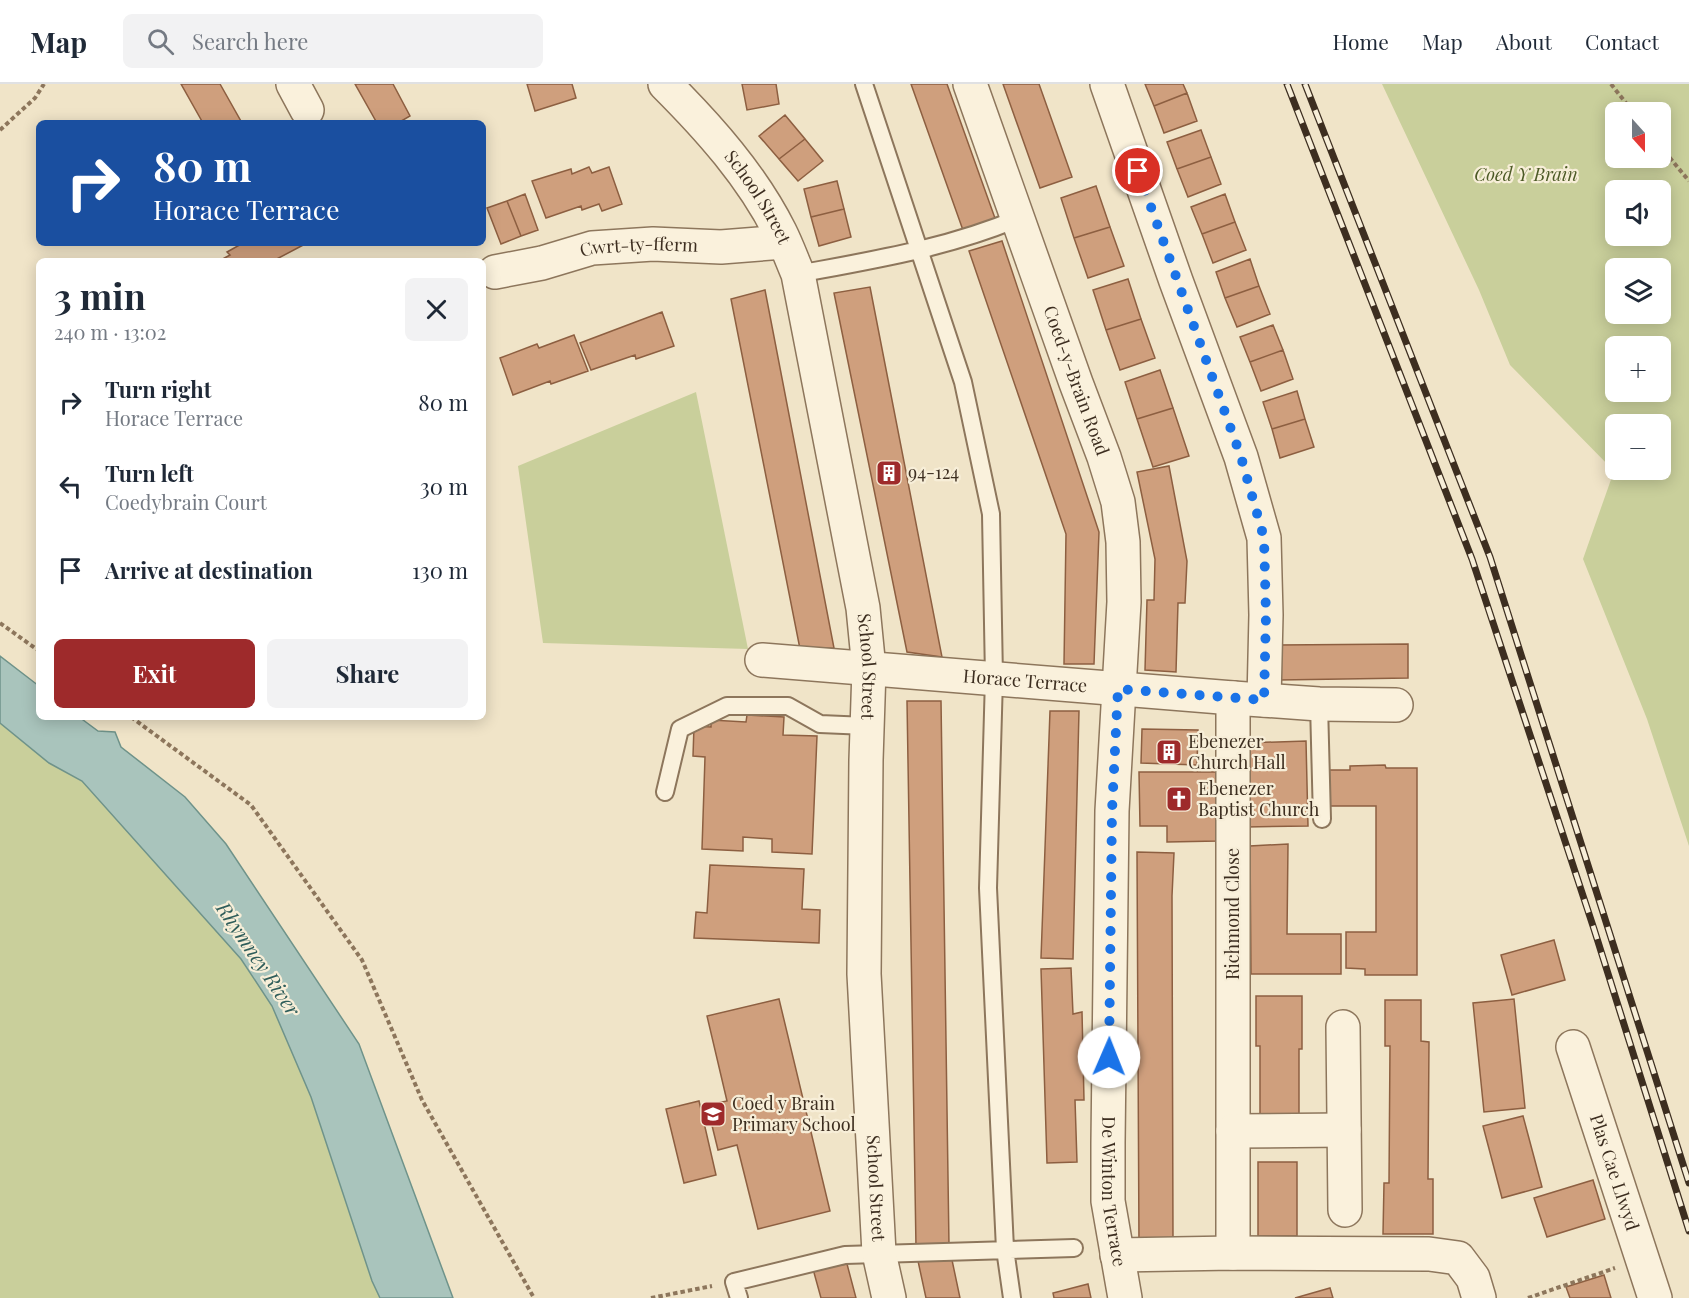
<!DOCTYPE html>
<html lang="en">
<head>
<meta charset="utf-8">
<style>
  :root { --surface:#fff; --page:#f2f2f3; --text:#1f2937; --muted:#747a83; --line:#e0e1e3; --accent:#9e2a2b }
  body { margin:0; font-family:"Playfair Display",serif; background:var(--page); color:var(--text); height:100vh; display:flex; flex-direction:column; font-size:22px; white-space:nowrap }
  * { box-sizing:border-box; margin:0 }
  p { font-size:20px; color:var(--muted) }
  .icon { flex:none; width:33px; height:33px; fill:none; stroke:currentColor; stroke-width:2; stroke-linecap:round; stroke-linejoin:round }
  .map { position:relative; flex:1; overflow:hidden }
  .side { position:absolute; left:36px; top:174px; width:450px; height:462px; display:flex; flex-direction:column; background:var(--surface); border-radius:9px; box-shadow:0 3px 15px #0003 }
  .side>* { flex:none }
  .guide { position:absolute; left:36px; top:36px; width:450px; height:126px; border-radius:9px; box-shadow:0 3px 15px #0003; background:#1a4fa0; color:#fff; overflow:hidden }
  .needle { width:39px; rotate:159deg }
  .tools { position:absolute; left:1605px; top:18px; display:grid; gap:12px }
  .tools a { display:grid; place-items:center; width:66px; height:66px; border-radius:9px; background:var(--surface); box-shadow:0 3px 15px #0003; font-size:30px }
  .pin { position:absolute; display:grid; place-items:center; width:51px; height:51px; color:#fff; margin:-26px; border:3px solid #fff; border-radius:50%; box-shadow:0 2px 6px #0007 }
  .me { position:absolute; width:66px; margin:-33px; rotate:1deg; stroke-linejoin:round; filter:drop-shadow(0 0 4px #0008) }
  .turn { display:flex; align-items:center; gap:21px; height:126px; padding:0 18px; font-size:27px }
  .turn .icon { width:78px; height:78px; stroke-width:2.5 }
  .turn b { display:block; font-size:42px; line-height:51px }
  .round { display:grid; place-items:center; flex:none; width:63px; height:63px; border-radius:9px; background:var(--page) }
  .overview { display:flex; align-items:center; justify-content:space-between; height:102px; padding:0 18px }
  h1 { font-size:36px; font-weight:700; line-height:45px }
  .primary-button { display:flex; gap:12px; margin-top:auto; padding:12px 18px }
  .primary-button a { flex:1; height:69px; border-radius:9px; background:var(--accent); color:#fff; font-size:24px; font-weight:700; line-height:69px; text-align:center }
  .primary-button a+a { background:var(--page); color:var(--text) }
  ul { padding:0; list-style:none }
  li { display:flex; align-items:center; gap:18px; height:84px; padding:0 18px }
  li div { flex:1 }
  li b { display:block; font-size:22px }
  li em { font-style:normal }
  header { display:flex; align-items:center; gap:36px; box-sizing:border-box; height:84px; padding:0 30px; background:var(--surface); border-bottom:2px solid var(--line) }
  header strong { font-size:28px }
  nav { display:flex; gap:33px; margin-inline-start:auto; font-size:21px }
  .search { width:420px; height:54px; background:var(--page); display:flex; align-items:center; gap:15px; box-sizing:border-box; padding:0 21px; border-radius:9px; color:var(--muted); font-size:22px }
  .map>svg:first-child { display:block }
  .green { fill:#c9cf9b; fill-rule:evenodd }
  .water { fill:#a9c4bc; stroke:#6f938a; stroke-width:1.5 }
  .building { fill:#cf9f7d; stroke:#8d5f41; stroke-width:1.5 }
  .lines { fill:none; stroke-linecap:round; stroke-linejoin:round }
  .service-casing { stroke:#8d765c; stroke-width:20 }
  .minor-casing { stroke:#8d765c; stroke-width:36 }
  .tertiary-casing { stroke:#8d765c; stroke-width:36 }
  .path { stroke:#8d765c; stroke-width:4; stroke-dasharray:4.5 3; stroke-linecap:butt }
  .service { stroke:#faf1dc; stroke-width:16 }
  .minor { stroke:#faf1dc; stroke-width:33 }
  .tertiary { stroke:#faf1dc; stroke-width:33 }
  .rail-casing { stroke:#3d2e20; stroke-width:7 }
  .rail { stroke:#f7eed8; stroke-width:4.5; stroke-dasharray:14; stroke-linecap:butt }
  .route { stroke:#1a73e8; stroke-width:10; stroke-dasharray:0 18 }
  .labels { text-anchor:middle; stroke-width:4.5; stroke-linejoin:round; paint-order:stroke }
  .park-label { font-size:18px; font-style:italic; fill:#4d5a26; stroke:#f7eed8 }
  .street-label { font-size:18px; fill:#3d2e20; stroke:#f7eed8 }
  .poi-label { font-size:18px; fill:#3d2e20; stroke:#f7eed8; text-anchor:start }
  .water-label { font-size:20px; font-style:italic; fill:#2f5d5a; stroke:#f7eed8 }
</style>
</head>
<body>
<header>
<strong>Map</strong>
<div class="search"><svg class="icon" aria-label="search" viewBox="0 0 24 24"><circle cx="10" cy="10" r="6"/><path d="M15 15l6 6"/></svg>Search here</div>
<nav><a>Home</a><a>Map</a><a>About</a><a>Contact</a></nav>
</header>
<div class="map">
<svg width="1689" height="1214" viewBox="0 0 1689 1214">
  <rect width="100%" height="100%" fill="#f0e4c8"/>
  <path class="green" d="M1382 0H1689V762L1647 635 1583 475 1614 387 1510 281 1479 206ZM1616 28H1660V74H1616ZM1616 106H1660V152H1616ZM1616 184H1660V230H1616ZM1616 262H1660V308H1616ZM1616 340H1660V386H1616Z
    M696 308 748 565 543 559 518 382Z
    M0 639 49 679 82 697 241 875 272 922 311 1013 372 1197 380 1214H0Z"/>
  <path class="water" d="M0 572 39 602V633H79L98 647 115 648 121 663 185 713 226 760 359 960 453 1214H380L372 1197 311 1013 272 922 241 875 82 697 49 679 0 639Z"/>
  <path class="building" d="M181 0H220L242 39H203Z
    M355 0H393L410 32 398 39H377Z
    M527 0H572L576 14 535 27Z
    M742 0H776L779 20 747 26Z
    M911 0H947L996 137 964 149Z
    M1003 0H1039L1072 93 1040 104Z
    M1145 0H1183L1187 9 1154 22Z
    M1187 9 1197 37 1164 49 1154 22Z
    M785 31 805 55 779 75 759 52Z
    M1201 46 1211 73 1177 85 1167 58Z
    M805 55 823 77 798 97 779 75Z
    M1211 73 1221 100 1188 113 1177 85Z
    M589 83 592 89 609 83 622 120 602 127 599 120 582 126 581 122 546 134 532 97 571 85 572 90Z
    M837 97 844 125 811 133 804 105Z
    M1096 102 1110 143 1074 154 1061 114Z
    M525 110 538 146 521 152 507 117Z
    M1225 110 1235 138 1202 150 1191 123Z
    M507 117 521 152 501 160 487 124Z
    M844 125 851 153 819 162 811 133Z
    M1235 138 1246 166 1213 179 1202 150Z
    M1110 143 1124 182 1088 194 1074 154Z
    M1002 157 1099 448 1094 580H1064L1066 450 969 167Z
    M243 159H307L273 177H219L230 171 227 168Z
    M1250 175 1259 202 1225 214 1216 188Z
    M1128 195 1141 235 1106 246 1093 206Z
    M1259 202 1270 230 1237 243 1225 214Z
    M870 203 942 573 907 568 834 209Z
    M765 206 834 564 800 565 731 215Z
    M662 228 674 262 636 275 635 271 591 286 580 259Z
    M1141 235 1155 274 1120 286 1106 246Z
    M1273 241 1283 266 1250 278 1240 253Z
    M574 251 588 287 551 300 550 297 513 311 500 274 537 260 539 264Z
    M1283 266 1293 295 1261 307 1250 278Z
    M1160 286 1173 324 1137 335 1125 298Z
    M1297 307 1305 335 1272 345 1263 318Z
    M1173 324 1189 372 1153 383 1137 335Z
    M1305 335 1314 363 1280 374 1272 345Z
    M1169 382 1187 477 1185 519H1178L1176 588 1145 586 1147 516H1154L1155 475 1137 388Z
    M1408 560V594L1279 596 1278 561Z
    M907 617H941L949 1161 916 1163Z
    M1050 627H1079L1073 875 1041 874Z
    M747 631 784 633 783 651 817 652 812 770 772 768V755L743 753V767L702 765 705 673 693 672 694 642 711 643V636L746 638Z
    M1142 645 1198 646 1197 681 1141 679Z
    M1306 657 1308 742 1246 743 1244 659Z
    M1385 681 1386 684H1417V891H1365V885L1346 884V848H1376V722H1329V686H1350V682Z
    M1139 688H1217L1218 757 1167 758V742H1140Z
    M1288 760 1287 850H1341V890H1251L1250 762Z
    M1137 768 1174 769 1172 812 1173 1160 1139 1162Z
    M710 781 804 785 802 825 820 826 819 859 694 854 696 828 707 829Z
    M1554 856 1565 896 1512 911 1501 871Z
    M1071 884 1073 930 1082 928 1084 1016H1075L1077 1078 1047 1079 1041 885Z
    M1256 912H1302V965H1299V1032H1260V962H1256Z
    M779 915 830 1127 758 1145 737 1061 718 1066 707 1021 727 1017 707 932Z
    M1514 915 1525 1024 1484 1028 1473 919Z
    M1385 916H1421V957L1429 958 1428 1095H1433V1150H1383L1384 1099H1389L1390 962H1385Z
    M699 1017 716 1091 684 1099 666 1025Z
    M1523 1032 1542 1103 1502 1114 1483 1042Z
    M1258 1078H1297V1152H1258Z
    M1593 1096 1605 1135 1547 1153 1534 1114Z
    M952 1176 960 1214H926L918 1177Z
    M847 1180 856 1214H821L813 1185Z
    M1604 1191 1611 1214H1570L1566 1203Z
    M1088 1200 1091 1214H1054L1053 1209Z
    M1330 1204 1333 1214H1295Z"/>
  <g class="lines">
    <g class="service-casing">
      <path id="service" d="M864 0 963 298 991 430 994 594 988 804 1005 1165 1012 1214
        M798 190C873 176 948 164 1019 134
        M1319 620 1322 735
        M665 708 680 645 727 622H788L820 640 867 642
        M739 1214 734 1198 845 1171 1074 1164"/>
    </g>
    <g class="minor-casing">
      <g id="minor">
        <path d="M293 0 307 26"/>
        <path id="s1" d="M665 0C709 44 752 92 780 148 787 162 792 176 798 190L863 524 869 585 866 676 864 890 879 1169 889 1214"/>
        <path d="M1107 0 1176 197 1241 373 1264 454 1266 531 1264 616"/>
        <path id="s2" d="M495 188 542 179 592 164 653 160 721 163 784 158"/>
        <path id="s3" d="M762 576 1233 614 1319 620 1396 621"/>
        <path d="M1233 614V1169"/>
        <path d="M1343 943 1345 1126"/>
        <path id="s4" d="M1573 963 1655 1214"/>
        <path d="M1233 1047 1344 1046"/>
        <path d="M1117 1171 1233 1169 1429 1170 1458 1174 1473 1194 1479 1214"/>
      </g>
    </g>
    <g class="tertiary-casing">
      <g id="tertiary">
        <path id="s5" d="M970 0 1076 299 1104 373 1118 418 1123 458 1124 518 1112 727 1108 1059V1117L1125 1214"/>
      </g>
    </g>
    <path class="path" d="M1611 0 1633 28
      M0 46 35 14 44 0
      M1660 62 1689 97
      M0 539 39 567
      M131 633 251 721 362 876 422 1016 534 1214
      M651 1214 712 1202
      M1528 1214 1615 1184"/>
    <use href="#service" class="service"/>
    <use href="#minor" class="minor"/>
    <use href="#tertiary" class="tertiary"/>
    <g class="rail-casing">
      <path id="rail" d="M1287 0 1472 475 1594 845 1689 1147
        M1305 0 1490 473 1689 1099"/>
    </g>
    <use href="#rail" class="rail"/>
  </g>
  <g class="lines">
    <path class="route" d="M1109 973 1112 727 1118 605 1264 616 1266 531 1264 454 1241 373 1138 87"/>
  </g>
  <defs>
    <g id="building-square" transform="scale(1.35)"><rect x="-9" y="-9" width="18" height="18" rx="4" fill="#9e2a2b" stroke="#f7eed8"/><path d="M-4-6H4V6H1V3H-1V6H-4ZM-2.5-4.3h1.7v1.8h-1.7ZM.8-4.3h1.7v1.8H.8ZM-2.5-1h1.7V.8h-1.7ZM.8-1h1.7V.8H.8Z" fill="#fff"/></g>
    <g id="church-square" transform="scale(1.35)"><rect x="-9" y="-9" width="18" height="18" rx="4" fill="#9e2a2b" stroke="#f7eed8"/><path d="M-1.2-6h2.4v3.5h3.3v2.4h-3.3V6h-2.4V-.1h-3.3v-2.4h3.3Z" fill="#fff"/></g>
    <g id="school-square" transform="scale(1.35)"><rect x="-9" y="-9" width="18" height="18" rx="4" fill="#9e2a2b" stroke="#f7eed8"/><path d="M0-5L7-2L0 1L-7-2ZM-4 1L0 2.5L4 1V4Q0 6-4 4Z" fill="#fff"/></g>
  </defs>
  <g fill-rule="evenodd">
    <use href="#building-square" x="889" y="389"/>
    <use href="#building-square" x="1169" y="668"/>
    <use href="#church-square" x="1179" y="715"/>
    <use href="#school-square" x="713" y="1030"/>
  </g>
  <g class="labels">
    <g class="park-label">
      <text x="1526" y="97">Coed Y Brain</text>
    </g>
    <g class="street-label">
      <text dy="6" stroke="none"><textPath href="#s1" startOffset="147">School Street</textPath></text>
      <text dy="6" stroke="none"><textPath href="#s2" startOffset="147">Cwrt-ty-fferm</textPath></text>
      <text dy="6" stroke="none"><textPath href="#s5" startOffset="315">Coed-y-Brain Road</textPath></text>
      <text dy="6" stroke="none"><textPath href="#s1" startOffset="633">School Street</textPath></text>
      <text dy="6" stroke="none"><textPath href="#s3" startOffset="264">Horace Terrace</textPath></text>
      <text transform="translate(1233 830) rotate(-90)" y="6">Richmond Close</text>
      <text dy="6" stroke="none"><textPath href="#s4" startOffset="132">Plas Cae Llwyd</textPath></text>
      <text dy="6" stroke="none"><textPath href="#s1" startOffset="1155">School Street</textPath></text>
      <text dy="6" stroke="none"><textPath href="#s5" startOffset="1134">De Winton Terrace</textPath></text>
    </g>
    <g class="poi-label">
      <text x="908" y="395">94-124</text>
      <text x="1188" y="664">Ebenezer<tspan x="1188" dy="21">Church Hall</tspan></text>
      <text x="1198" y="711">Ebenezer<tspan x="1198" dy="21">Baptist Church</tspan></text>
      <text x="732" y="1026">Coed y Brain<tspan x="732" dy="21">Primary School</tspan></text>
    </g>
    <g class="water-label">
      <text transform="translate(258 875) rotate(56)" y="7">Rhymney River</text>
    </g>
  </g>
</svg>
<div class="tools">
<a><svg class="needle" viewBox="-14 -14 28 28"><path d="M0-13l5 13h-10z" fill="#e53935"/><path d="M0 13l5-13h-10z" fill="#747a83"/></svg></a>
<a><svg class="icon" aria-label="sound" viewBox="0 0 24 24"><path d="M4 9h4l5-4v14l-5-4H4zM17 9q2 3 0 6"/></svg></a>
<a><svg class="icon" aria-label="layers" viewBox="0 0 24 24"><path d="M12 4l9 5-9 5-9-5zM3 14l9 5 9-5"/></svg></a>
<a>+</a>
<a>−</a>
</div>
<div class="pin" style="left:1138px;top:87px;background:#d93025"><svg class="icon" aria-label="arrive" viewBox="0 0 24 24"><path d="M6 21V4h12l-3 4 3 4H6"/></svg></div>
<svg class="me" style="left:1109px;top:973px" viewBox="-20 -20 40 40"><circle r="19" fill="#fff"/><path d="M0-13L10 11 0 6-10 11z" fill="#1a73e8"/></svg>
<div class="guide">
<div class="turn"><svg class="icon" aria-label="right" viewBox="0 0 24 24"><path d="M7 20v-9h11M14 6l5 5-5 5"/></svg><div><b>80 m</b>Horace Terrace</div></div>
</div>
<section class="side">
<div class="overview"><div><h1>3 min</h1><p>240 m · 13:02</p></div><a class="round"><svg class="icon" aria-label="close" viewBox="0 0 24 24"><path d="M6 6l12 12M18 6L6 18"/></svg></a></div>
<ul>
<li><svg class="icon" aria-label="right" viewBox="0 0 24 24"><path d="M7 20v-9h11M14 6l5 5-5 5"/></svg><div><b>Turn right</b><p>Horace Terrace</p></div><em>80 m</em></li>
<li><svg class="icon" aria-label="left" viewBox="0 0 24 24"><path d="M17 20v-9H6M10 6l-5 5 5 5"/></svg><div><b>Turn left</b><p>Coedybrain Court</p></div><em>30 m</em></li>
<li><svg class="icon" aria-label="arrive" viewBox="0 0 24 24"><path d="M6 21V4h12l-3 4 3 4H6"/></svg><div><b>Arrive at destination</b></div><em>130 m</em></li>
</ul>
<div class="primary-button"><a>Exit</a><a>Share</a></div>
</section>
</div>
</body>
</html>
